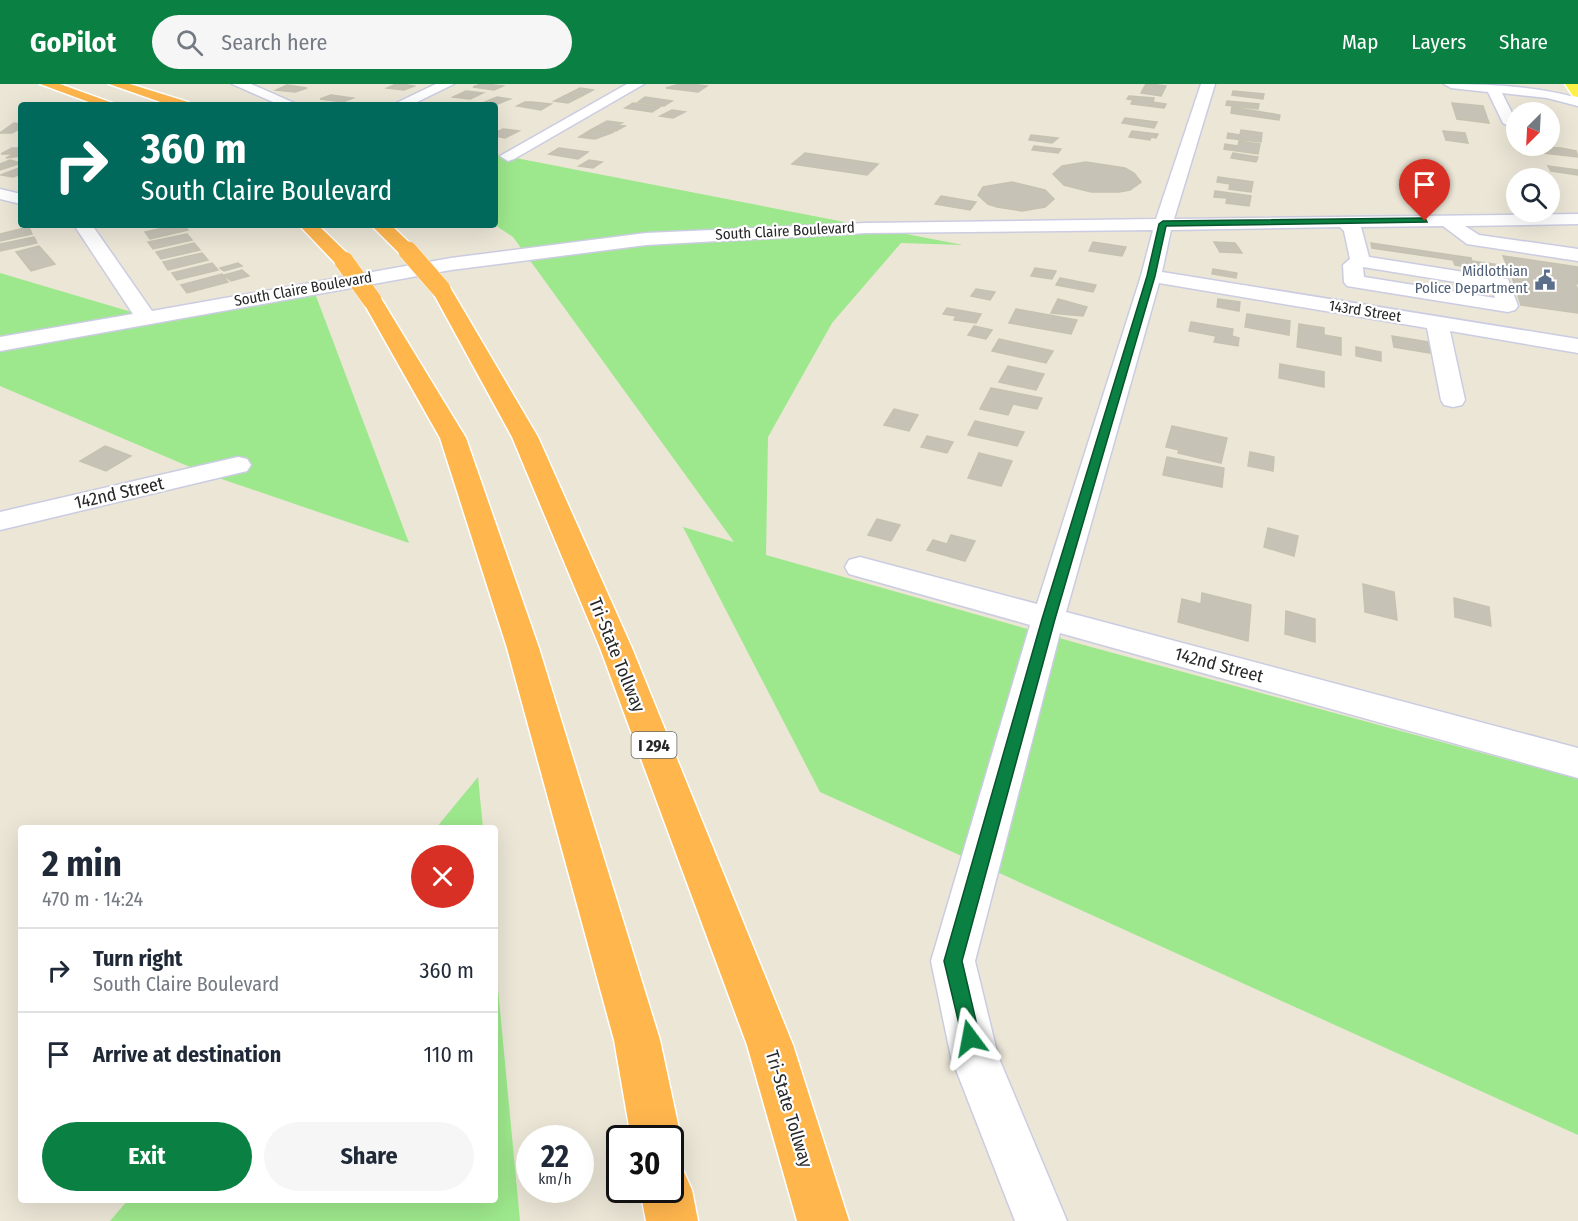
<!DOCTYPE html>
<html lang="en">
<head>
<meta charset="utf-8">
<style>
  :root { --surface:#fff; --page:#f6f6f7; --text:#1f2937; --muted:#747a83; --line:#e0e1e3; --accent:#0b8043 }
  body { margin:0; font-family:"Fira Sans Condensed",sans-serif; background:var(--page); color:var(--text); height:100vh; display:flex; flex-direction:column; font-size:22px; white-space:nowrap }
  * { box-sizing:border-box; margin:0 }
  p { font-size:20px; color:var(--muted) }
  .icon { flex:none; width:33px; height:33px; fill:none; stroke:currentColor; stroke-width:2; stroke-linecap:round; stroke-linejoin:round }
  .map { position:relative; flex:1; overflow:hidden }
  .panel { position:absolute; left:18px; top:741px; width:480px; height:378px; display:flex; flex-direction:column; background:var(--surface); border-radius:6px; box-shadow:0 6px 24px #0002 }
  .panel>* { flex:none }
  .banner { position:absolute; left:18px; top:18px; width:480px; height:126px; border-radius:6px; box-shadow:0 6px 24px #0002; background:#00695c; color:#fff; overflow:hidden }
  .needle { width:39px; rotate:204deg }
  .fabs { position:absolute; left:1506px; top:18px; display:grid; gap:12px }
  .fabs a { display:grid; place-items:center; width:54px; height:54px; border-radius:50%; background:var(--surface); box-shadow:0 6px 24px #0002; font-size:30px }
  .speed { position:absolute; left:516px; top:1041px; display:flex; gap:12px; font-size:30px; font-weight:700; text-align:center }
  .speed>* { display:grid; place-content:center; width:78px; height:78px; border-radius:50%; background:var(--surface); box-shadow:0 6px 24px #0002; line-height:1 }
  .speed small { font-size:15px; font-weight:400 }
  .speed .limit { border:3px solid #111; border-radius:9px; background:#fff; color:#111 }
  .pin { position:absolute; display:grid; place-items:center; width:51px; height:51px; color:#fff; margin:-62px -26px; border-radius:50% 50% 50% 0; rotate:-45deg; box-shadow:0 0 6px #0007 }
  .pin .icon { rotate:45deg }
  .me { position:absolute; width:66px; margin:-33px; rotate:347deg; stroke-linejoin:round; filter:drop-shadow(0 0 4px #0008) }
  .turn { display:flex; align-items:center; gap:21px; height:126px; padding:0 24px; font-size:27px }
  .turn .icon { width:78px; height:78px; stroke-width:2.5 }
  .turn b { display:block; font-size:42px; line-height:51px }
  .round { display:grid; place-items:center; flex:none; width:63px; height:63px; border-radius:32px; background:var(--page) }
  .head { display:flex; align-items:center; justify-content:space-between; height:102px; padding:0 24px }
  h1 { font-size:36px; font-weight:700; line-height:45px }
  .action { display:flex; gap:12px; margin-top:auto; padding:12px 24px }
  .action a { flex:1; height:69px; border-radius:36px; background:var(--accent); color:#fff; font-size:24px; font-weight:700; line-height:69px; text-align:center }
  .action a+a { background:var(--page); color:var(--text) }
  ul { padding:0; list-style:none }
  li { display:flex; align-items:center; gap:18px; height:84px; padding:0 24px; border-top:2px solid var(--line) }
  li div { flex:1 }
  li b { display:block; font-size:22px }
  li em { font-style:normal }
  header { display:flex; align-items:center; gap:36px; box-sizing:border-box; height:84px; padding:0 30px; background:var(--accent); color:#fff }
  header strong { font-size:28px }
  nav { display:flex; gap:33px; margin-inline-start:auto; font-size:21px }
  .search { width:420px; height:54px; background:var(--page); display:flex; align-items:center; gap:15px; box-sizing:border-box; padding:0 21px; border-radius:33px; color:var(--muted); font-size:22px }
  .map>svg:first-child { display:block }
  .green { fill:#9de88c }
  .building { fill:#c6c2b6; stroke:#c6c2b0; stroke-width:1.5 }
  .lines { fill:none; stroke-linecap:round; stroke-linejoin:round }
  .minor-casing { stroke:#cbcce2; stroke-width:3 }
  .major-casing { stroke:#fff; stroke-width:3 }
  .highway-casing { stroke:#fff; stroke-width:3 }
  .minor { fill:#fff; fill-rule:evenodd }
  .major { fill:#fdf049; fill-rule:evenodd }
  .highway { fill:#ffb64d; fill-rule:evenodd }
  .highway-bridge-casing { stroke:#fff; stroke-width:20; stroke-linecap:butt }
  .highway-bridge { stroke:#ffb64d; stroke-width:19 }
  .route { fill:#0b8043; stroke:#07532c; stroke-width:1.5 }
  .labels { text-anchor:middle; stroke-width:4.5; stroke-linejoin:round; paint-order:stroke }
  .far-street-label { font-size:15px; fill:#272727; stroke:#fff }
  .far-service-label { font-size:15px; fill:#4e5e75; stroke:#fff; text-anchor:end }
  .shield { fill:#fff; stroke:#686868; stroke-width:1.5 }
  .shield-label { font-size:16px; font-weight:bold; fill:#272727 }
  .street-label { font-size:18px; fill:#272727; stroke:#fff }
</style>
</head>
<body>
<header>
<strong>GoPilot</strong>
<div class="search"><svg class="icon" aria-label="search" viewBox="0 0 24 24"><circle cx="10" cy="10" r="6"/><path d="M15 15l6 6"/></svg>Search here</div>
<nav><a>Map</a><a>Layers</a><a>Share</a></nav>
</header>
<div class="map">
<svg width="1578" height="1137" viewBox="0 0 1578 1137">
  <rect width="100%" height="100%" fill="#ebe6d6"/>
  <path class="green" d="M495 70 963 161 901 159 832 239 768 353 766 471 1091 563 1578 695V1051L820 708 683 443 734 458 513 153 495 141Z
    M0 189 145 232 313 204 409 459 204 389 0 302Z
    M478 693 483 744H436Z
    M495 873 520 1137H110L128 1116H495Z"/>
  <path class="building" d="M396 0H402L414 2 404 6 387 4Z
    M481 0H485L503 2 494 6 473 3Z
    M680 0H691L707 2 698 8 666 4Z
    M1146 0H1151L1166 2 1161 12 1141 9Z
    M287 1 307 4 295 8 276 6Z
    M580 4 593 6 582 12 568 10Z
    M466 7 483 9 470 15 453 13Z
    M1233 7 1264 10 1263 15 1232 11Z
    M331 11 353 14 343 18 320 15Z
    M566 11 580 13 568 19 554 17Z
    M1129 12 1154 14 1153 18 1166 20 1164 24 1131 20 1133 16 1127 15Z
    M497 13 510 15 498 20 485 18Z
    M645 13 672 17 664 22 638 18Z
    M1227 17 1259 20 1258 25 1226 21Z
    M525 18H532L551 20 541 26 517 22Z
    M633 19 660 23 652 28 625 24Z
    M1452 19 1483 22 1489 39 1457 35Z
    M1232 23 1280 31 1279 36 1231 29Z
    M672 26 685 28 673 34 660 32Z
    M1125 34 1157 38 1154 44 1122 39Z
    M607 37 622 39 618 41 625 42 616 47 594 44Z
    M14 39 21 40V44L12 49H0Z
    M503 45 519 47 505 54 495 52V49Z
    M592 45 614 48 595 55 579 53Z
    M1241 46 1262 49 1261 58 1227 54 1228 49 1240 51Z
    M1132 47 1158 50 1156 54 1151 53 1150 56 1129 53Z
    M1443 47 1465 49 1468 59 1446 56Z
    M1031 51 1058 54 1052 59 1029 56Z
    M1239 57 1260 60 1258 70 1224 65 1225 60 1238 62Z
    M1034 62 1061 65 1058 69 1032 66Z
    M1524 62 1561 64 1576 67 1578 73 1526 67Z
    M12 64H21V72L6 74 14 70H1Z
    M559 64 588 68 578 75 549 70Z
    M805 69 878 80 867 91 792 80Z
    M1233 69 1258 73 1256 78 1231 74Z
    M10 76 21 79 0 86V80Z
    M589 76 602 78 593 84 579 82Z
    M1086 78 1125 84 1134 89 1141 98 1130 106 1119 108H1091L1064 101 1053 90 1062 82Z
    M1548 82 1578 86V91L1551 87Z
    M21 83V90L13 93 1 91Z
    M1218 93 1253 98 1251 108 1229 105 1230 100 1217 98Z
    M1012 98 1045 106 1054 115 1045 123 1022 127 997 123 988 120 978 111 983 103Z
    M1215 107 1251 112 1249 122 1226 119 1227 114 1214 113Z
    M941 112 976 118 970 126 935 120Z
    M177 141H184L188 146 150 155 145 148Z
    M29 143 32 150 0 157V150Z
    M187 150 192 156 153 165 148 158Z
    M34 153 37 159 0 167V160Z
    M1093 158 1126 163 1122 172 1089 167Z
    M1214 158 1235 159 1242 169 1220 168Z
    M194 159 200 166 161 175 156 168Z
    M1371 159 1471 174 1472 177 1507 182 1503 172 1578 183V200L1575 199 1578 206V229L1521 221 1512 193 1474 187 1473 184 1455 181 1453 176 1372 164Z
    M39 162 55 180 31 187 16 168Z
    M202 169 208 176 168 186 163 178Z
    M212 179 218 186 177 196 172 189Z
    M238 179 242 182 224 187 220 184Z
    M1035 184 1056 187 1052 195 1031 192Z
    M1213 185 1237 189 1236 194 1212 190Z
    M242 186 249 192 231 197 224 191Z
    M222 190 228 198 187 209 181 201Z
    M1060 194 1096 201 1093 208 1056 201Z
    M976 205 995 208 990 216 971 212Z
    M1058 215 1087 223 1083 232 1051 229Z
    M1218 215 1240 218 1239 227 1217 223Z
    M947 224 981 230 976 239 954 236 956 232 943 230Z
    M1016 225 1077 236 1071 250 1009 239Z
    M1247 230 1290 237 1289 251 1245 243Z
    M1191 238 1233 245 1232 252 1239 254 1238 262 1214 258 1216 252 1189 247Z
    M1299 240 1324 244V251L1341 254V271L1297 263Z
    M974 242 992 246 986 255 968 251Z
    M1392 252 1428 258 1430 269 1394 263Z
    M999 255 1053 267 1046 279 992 267Z
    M1356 263 1381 268V277L1356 272Z
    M1280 280 1324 288V303L1279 294Z
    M1008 282 1044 290 1036 306 999 298Z
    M991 304 1042 314 1037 325 1013 320 1008 331 980 325Z
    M894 325 918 331 909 347 884 341Z
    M975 337 1024 348 1017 362 968 351Z
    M1172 342 1227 354 1221 379 1178 369 1179 366 1166 363Z
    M927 352 953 358 947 369 921 363Z
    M105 362 131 372 106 387 80 377Z
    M1250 368 1274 373 1273 387 1248 382Z
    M979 369 1012 377 1001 402 968 394Z
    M1167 373 1224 384 1222 403 1163 391Z
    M877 435 900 441 891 457 868 451Z
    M1268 444 1298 452 1294 472 1264 463Z
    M951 451 975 457 965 477 927 466 933 456 947 460Z
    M1363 500 1394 508 1397 536 1365 528Z
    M1202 509 1251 521 1248 557 1178 538 1182 515 1201 520Z
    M1454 514 1489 523 1491 542 1455 533Z
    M1286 527 1315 535V558L1285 550Z"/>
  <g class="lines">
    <g class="minor-casing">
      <path id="minor" d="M232 0H251L299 21H280Z
        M436 0H454L411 21H392Z
        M627 0H644L514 75 508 77 500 72Z
        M1201 0H1215L1174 135 1578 130V140L1465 142 1479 151 1578 165V177L1467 160 1443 142 1361 143 1369 173 1508 195 1518 222 1515 226 1508 228 1347 202 1344 198 1343 181 1350 175 1344 147 1340 143 1171 146 1162 188 1578 255V269L1450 247 1465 316 1462 321 1453 323 1444 321 1441 316 1427 244 1159 199 1066 528 1578 664V694L1060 549 975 877 998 972 1067 1137H1015L951 973 931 877 1030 541 849 490 845 483 849 476 860 473 1037 520 1141 192 1153 146 866 149 646 161 451 186 0 267V253L133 230 74 141H92L152 227 451 174 646 149 866 139 1156 135ZM1363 183 1492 204 1495 214 1364 193Z
        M1444 0C1490 0 1534 2 1578 14V22L1547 14 1502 9 1516 37 1515 42 1510 43 1503 39 1488 8 1451 4Z
        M0 105 21 110V120L0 115Z
        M238 373 247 375 251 381 247 387 0 446V428Z"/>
    </g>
    <g class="major-casing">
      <path id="major" d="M1565 0H1578V13L1573 12Z"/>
    </g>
    <g class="highway-casing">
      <path id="highway" d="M40 0H60L118 21H97Z
        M109 0H130L188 18 190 21H169Z
        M299 141H318L351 173 354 177 351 181H337Z
        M371 141H391L418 167 408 173 401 171Z
        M441 199 448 201 451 205 538 353 632 564 793 961 849 1137H797L747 961 600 564 512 353 431 205 434 201Z
        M372 210 379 212 382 216 466 354 539 564 660 956 681 1054 674 1072 670 1073V1054H631L614 956 507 564 440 354 362 216 365 212Z
        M670 1082 684 1088 692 1106 698 1137H646L640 1106H670Z"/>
    </g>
    <use href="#minor" class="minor"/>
    <use href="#major" class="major"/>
    <use href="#highway" class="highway"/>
    <g class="highway-bridge-casing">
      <path id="highway-bridge" d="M408 167 441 205
        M344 177 372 216"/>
    </g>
    <use href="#highway-bridge" class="highway-bridge"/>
  </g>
  <path class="route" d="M1425 134 1427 138 1166 142 1155 192 1055 535 962 877 980 954 977 961 970 963 964 961 944 877 1042 535 1147 192 1159 140 1163 137Z"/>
  <defs>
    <g id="civic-bare" transform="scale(1.62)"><path d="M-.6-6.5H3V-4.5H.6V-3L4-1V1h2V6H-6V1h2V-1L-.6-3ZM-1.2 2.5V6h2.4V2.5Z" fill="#5c6f8a" stroke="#fff" stroke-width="2.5" paint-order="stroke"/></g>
  </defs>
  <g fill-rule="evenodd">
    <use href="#civic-bare" x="1545" y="196"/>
  </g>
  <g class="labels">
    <g class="far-street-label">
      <text transform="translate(785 147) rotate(-3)" y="5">South Claire Boulevard</text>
      <text transform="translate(303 205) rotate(-10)" y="5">South Claire Boulevard</text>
      <text transform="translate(1365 227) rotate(9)" y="5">143rd Street</text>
    </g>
    <g class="far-service-label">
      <text x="1528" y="192">Midlothian<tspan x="1528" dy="17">Police Department</tspan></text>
    </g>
    <rect class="shield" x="631.5" y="648" width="45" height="26" rx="4.5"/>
    <g class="shield-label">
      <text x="654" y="667">I 294</text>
    </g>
    <g class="street-label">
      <text transform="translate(119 409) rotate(-13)" y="6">142nd Street</text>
      <text transform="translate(617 571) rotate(68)" y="6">Tri-State Tollway</text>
      <text transform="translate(1219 581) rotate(15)" y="6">142nd Street</text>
      <text transform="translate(789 1025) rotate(73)" y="6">Tri-State Tollway</text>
    </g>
  </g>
</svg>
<div class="fabs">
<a><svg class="needle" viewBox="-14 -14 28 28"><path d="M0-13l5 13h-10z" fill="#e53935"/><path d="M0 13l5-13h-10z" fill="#747a83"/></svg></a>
<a><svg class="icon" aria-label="search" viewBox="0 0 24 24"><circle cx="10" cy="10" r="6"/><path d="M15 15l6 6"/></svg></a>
</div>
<div class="speed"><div>22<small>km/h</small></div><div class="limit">30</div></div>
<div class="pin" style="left:1425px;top:137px;background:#d93025"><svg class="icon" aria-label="arrive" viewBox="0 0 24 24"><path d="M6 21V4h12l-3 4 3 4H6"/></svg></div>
<svg class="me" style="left:970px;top:954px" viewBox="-20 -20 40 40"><path d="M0-17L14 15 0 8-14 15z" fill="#0b8043" stroke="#fff" stroke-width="4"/></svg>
<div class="banner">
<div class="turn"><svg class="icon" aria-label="right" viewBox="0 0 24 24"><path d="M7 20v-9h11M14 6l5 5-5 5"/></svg><div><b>360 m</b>South Claire Boulevard</div></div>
</div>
<section class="panel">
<div class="head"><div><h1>2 min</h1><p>470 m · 14:24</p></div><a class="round" style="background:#d93025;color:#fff"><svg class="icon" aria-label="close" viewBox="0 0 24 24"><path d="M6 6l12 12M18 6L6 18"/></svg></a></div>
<ul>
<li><svg class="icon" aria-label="right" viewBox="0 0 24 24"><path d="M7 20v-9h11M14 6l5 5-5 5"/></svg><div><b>Turn right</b><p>South Claire Boulevard</p></div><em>360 m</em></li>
<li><svg class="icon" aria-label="arrive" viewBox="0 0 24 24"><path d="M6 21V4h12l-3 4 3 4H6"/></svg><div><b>Arrive at destination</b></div><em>110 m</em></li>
</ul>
<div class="action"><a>Exit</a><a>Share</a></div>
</section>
</div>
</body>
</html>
